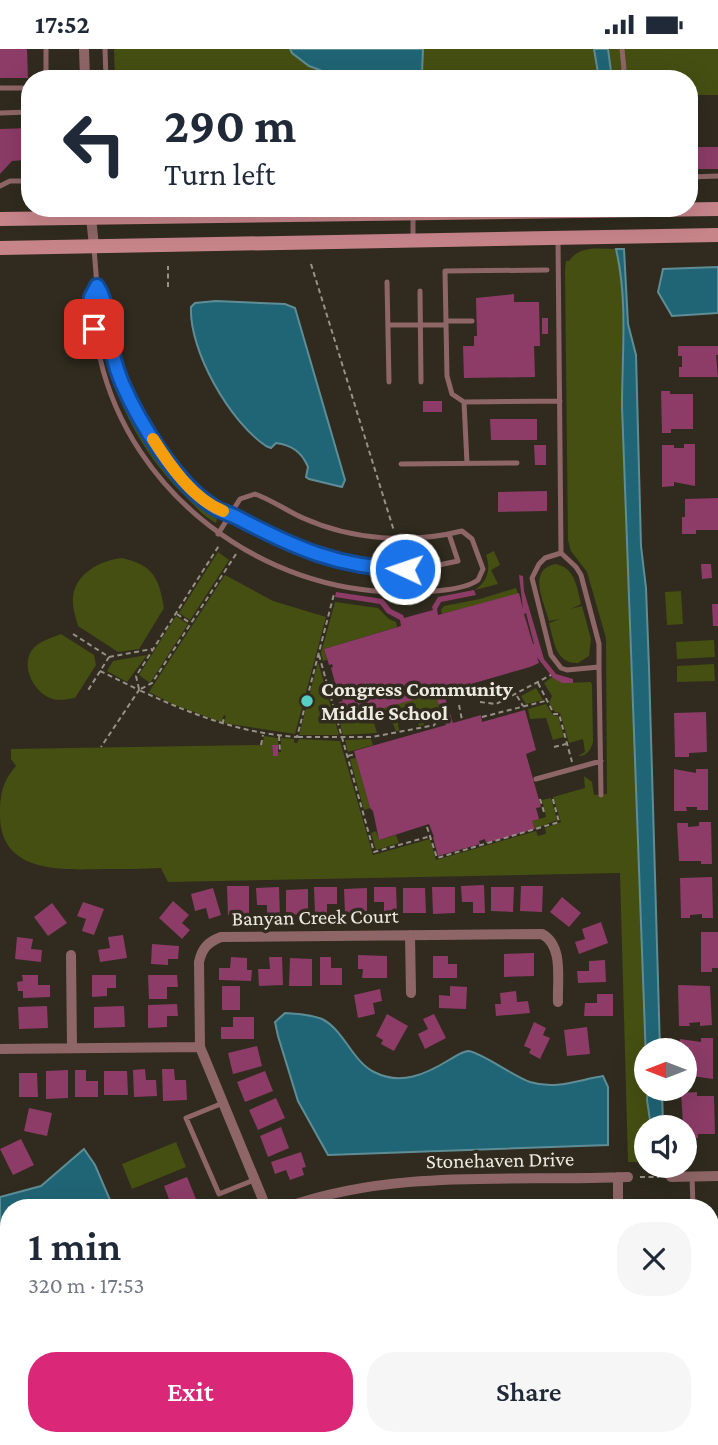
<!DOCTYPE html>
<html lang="en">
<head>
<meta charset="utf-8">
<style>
  :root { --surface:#fff; --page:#f6f6f7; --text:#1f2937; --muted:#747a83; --accent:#db2777 }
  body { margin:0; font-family:"Crimson Pro",serif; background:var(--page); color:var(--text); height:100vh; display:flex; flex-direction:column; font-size:26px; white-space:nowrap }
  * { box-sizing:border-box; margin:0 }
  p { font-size:23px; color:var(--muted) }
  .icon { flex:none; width:38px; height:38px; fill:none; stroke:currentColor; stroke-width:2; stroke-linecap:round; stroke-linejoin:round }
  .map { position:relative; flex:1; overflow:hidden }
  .details { position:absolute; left:0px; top:1150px; width:719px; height:247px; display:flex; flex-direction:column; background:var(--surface); border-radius:28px 28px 0 0; box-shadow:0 7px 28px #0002 }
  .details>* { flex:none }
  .top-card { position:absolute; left:21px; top:21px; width:677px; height:147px; border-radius:28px; box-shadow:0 7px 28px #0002; background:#fff; color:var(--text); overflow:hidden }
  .needle { width:46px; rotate:270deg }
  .tools { position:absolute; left:634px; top:989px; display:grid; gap:14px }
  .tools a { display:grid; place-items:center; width:63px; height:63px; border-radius:50%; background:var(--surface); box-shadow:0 7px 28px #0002; font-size:35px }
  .pin { position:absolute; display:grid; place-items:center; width:60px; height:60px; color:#fff; margin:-30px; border-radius:14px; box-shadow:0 4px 10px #0006 }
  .me { position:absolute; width:77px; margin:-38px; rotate:273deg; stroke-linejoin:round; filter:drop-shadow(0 0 5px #0008) }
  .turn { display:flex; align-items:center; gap:24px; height:147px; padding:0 28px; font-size:32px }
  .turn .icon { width:91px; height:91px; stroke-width:2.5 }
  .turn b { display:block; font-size:49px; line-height:60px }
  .round { display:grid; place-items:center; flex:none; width:74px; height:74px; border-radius:28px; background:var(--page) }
  .summary { display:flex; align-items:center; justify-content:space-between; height:119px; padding:0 28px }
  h1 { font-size:42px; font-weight:600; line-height:52px }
  .cta { display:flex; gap:14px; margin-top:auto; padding:14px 28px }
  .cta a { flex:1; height:80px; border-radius:28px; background:var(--accent); color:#fff; font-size:28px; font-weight:600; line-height:80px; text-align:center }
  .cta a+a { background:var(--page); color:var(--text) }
  .status { display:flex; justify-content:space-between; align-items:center; height:49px; padding:0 35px; background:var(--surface); direction:ltr }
  .status svg { height:19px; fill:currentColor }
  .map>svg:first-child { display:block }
  .green { fill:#454f12 }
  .water { fill:#206575; stroke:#5e8d96; stroke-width:2 }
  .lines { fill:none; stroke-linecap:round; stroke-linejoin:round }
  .stream { stroke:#5e8d96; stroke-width:3.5 }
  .building { fill:#8c3c67; fill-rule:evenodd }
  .path { stroke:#959186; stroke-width:2; stroke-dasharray:5 3.5; stroke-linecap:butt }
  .service { stroke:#8f6668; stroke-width:5 }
  .minor { stroke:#8f6668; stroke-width:10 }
  .secondary { stroke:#c7858a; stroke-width:14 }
  .route-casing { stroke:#114b97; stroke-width:18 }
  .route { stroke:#1a73e8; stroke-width:12 }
  .slow { stroke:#f59e0b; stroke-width:12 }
  .poi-dot { fill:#55cec6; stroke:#302b1e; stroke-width:2.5 }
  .labels { text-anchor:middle; stroke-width:7; stroke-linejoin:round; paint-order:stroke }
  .poi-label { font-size:21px; font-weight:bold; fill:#edeae2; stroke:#302b1e; text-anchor:start }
  .street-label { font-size:21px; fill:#edeae2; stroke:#302b1e }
</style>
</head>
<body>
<div class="status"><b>17:52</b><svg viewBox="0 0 49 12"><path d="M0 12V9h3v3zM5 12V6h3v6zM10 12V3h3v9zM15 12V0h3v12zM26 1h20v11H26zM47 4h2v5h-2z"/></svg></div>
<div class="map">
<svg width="718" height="1396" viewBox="0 0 718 1396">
  <rect width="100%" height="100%" fill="#302b1e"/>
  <path class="green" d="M114 0H718V46H690V30H115Z
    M616 200C628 252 620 306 622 358 624 416 627 474 628 532 632 701 646 870 646 1040H648L651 1078H646V1113H628L620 824 168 833 161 819C141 820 121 820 101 820 61 821 0 824 0 766 0 746 2 733 16 717L11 710V700L262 696 264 687 278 689V696H272L273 707H278V703H281V689L294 690V694H297L299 690 340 692 373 806 430 790 436 811 536 782 538 787 546 785 545 779 561 773 553 748 585 739 584 727 592 733 594 746 607 745 606 589 587 523 571 502 568 491 565 221 566 212H569C580 196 599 200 616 200Z
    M99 280H101C115 356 158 421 217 470L216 474C204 468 194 456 184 446 138 401 111 343 99 280Z
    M494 502 500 516 491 521 498 535 475 541C488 532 491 520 486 506Z
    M218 503 229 511 190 571 179 564Z
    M122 509C154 516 159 530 164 559L139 600 118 603 78 577C76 569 72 558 73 549 74 525 101 511 122 509Z
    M555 515C575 518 577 538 581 555L571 560 582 557 591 590 589 607 578 614C555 615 554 591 549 574L560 570 549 572C544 553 527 521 555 515Z
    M225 526 273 552 326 568 295 685 224 674 226 667 224 666 221 673 175 656 149 643Z
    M516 539 518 545 442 565 441 561 444 557 480 550Z
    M681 542 683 575 667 576 665 543Z
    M335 553 378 559 389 570 396 573 397 578 324 600 327 611 323 612 321 604Z
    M176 567 188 575 150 634 139 626Z
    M61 585 94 606 96 616 75 649C68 650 59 652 53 650 35 645 20 618 32 601 39 592 51 589 61 585Z
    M714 591 715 608 677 610 676 593Z
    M147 606 127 633 107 622 113 612Z
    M318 613 339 686H299Z
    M714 615 715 632 677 633V617Z
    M552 628 563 634 591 633 592 636 593 693C591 701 586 708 578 707L585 703 583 690 569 694 560 664 555 663 549 654 552 647 544 634Z
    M536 639 543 651 526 655 521 647Z
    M435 645 444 671 437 658 422 662 424 676 419 677 414 663 397 667 399 682H396L390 668 373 670 377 684 343 686 336 659 340 658 344 670Z
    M546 655 553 666 558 667 564 688 553 691 546 669 530 670 528 660Z
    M371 690 373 696 348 703 345 691Z
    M356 709 370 759 364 761 350 710Z
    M551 749 557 771 535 780 532 772 546 768 542 751Z
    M376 782 379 791 396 786 399 794 376 801 371 784Z
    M176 1093 186 1118 132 1140 122 1115Z"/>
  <path class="water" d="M290 0H423L422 24 410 29 344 30 309 17 292 4Z
    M594 0H608L612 30H599Z
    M616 200H624L628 275 636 306 641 497 646 539 649 619 660 1001H646V1011L622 357C622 305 628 251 616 200Z
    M718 218V264L672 267 658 243 663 220Z
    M216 252 285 255 295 259 345 431 342 438 309 430 306 428 308 418C302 403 292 396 276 394L271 399 266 397C230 373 189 302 191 258L195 254Z
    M285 964C297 965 310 965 322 970 344 981 352 1012 374 1023 401 1037 426 1025 449 1011 456 1007 461 1003 468 1002 479 1002 513 1027 530 1033 556 1041 578 1031 603 1027L608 1038V1096L328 1106 298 1052 278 987 275 973Z
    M648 1040H662L663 1078H651L647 1051Z
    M84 1100 95 1116 113 1158H9V1190H0V1148L41 1137Z"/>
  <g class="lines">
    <path class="stream" d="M658 1154V1158
      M664 1388V1396"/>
  </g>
  <path class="building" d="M0 0H27L28 29H0Z
    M30 79V93L25 98V111L12 112 0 125V80Z
    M690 98H718V120H690Z
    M514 245V253H539L540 297H534L535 328 464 329 463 297H474V287H477L476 249Z
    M542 269H548V285H542Z
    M678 297H718V306H716L718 328H679V318H682V307H678Z
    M661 342H670V345H693V380H671V384H662Z
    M423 352H442V363H423Z
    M490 370H537V391H491Z
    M684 395H695V437L674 433V437L662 438V396H674V399H684Z
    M534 396H546V416H535Z
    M547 442V462L498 463V443Z
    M718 449V481H696V485H682V468H685V450Z
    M701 515H711L712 529 702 530Z
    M519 526 523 527 524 542 544 610 556 625 573 630V634H562L553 629 537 608 539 614 530 618 450 641 451 643 444 645 453 674 481 666 482 673 525 661 536 701 526 705 541 758 536 759 539 770 532 772 535 780 486 794 485 790 479 792 480 795 438 807 433 788H434L429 775 379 791 373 762 370 759 354 702 446 676 435 645 344 670 339 653 343 652 337 641 331 619 333 618 332 615 329 616 324 600 401 577 400 571 387 564 380 555 335 548 336 543 383 550 391 560 403 566 404 569 433 561 432 558 438 548 474 541 476 546 441 553 437 560 438 566 519 544 523 560ZM526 564 534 595H533L524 565Z
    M712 555H718V577H713Z
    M706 663 707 703 689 704V708H675L674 664Z
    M272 696H278V707H273Z
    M674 720 696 724V720H708V761H697V758H686L687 762H674Z
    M699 773H711L712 815H701V812H679L677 774H688V778L699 777Z
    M712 828 713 869H702V865L690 866V869H681L680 829Z
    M484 836 485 864H473V853H462L461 837Z
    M227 837H249V866H228Z
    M521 837H543L542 863 520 862Z
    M279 838 280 867H267V856H257L256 839Z
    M314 838H337V855H327V866H315Z
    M374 838H396L397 865 384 866V853H374Z
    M432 838H455V864L433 865Z
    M491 838H514L513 863 491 862Z
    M213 839 221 866 209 870 206 859 195 862 191 845Z
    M367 839V865H345L344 840Z
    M403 839H425L426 864H403Z
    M308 840V865L286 866V841Z
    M562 848 581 864 569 878 550 863Z
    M173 852 189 866 182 874 190 881 182 890 159 869Z
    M83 853 104 860 94 886 82 882 86 870 77 867Z
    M52 854 67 874 48 887 34 868Z
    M601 873 608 894 579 905 575 893 585 890 582 880Z
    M701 883H718V919H712V923H701Z
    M123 886 127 909 100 913 98 901 110 899 108 888Z
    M17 888 33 890 31 900 42 901 41 913 15 910Z
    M152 895 179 897 178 910H168V916L151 915Z
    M534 904V927L504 928V905Z
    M358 906 387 907V929H362L363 920H358Z
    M433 907H448V915H457V929H433Z
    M231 908 247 909V921H252L251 932 219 931V919H230Z
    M269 908H282L283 936 259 937 258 920H270Z
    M320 908H331V919H342V936H320Z
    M290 909 312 910V937H289Z
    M605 911 606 933 578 934 577 922H589V912Z
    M22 926H38V936H50V948L23 949V942H18L17 933 23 932Z
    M92 926H116V939H107V947L92 948Z
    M148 926H177L178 938H167V950H149Z
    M678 936 710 937 712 976 700 977V973L689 974 690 977H679Z
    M222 937H240V961H222Z
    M450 937 467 938 466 960 439 959V946L450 947Z
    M380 940 382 952 373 954 375 965 358 969 354 946Z
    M516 942 517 953 528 952 530 964 496 967 495 955H501L500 944Z
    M597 945H613V967H584L585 954H597Z
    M177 955 178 967H167V978L148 979V956Z
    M47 957 48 979 19 980 18 958Z
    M124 957 125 978 94 979V958Z
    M387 965 408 977 394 1002 381 995 383 991 376 987Z
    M434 965 446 989 425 1000 418 985 428 980 423 970Z
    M233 968H254V990H221V978H233Z
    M534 973 546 979 543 986 550 989 540 1010 529 1004 531 1000 524 997Z
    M587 978 590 1005 567 1007 564 981Z
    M701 989H713V1030L692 1027V1031H684V1001H680V990L701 993Z
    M257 997 262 1017 233 1025 228 1004Z
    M145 1020 146 1031H156L157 1047 134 1048 133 1021Z
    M162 1020H174L175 1031H186L187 1051 163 1052Z
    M68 1021V1049L46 1050V1022Z
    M75 1021H86V1032H98V1048H75Z
    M104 1022H127L128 1046H104Z
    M265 1022 273 1042 245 1053 237 1033Z
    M19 1024H37L38 1048H19Z
    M697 1043V1047H714L715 1085H698V1089L684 1090 681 1044Z
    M276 1049 285 1069 258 1081 249 1061Z
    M29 1059 52 1064 47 1087 24 1082Z
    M281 1078 289 1099 268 1108 260 1087Z
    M21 1090 34 1116 13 1126 0 1100Z
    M301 1103 306 1118 302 1119 304 1126 290 1131 286 1121 275 1125 271 1113Z
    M187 1128 196 1150 172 1158 164 1137Z
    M469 1153V1158H457V1154Z
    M476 1153H498V1158H476Z
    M539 1153 558 1157V1158H538Z
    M439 1154V1158H416V1155Z
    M506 1154H527V1158H506Z
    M9 1217V1246L0 1242Z
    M710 1353H718V1396H701V1388H710Z
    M29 1388H51L50 1396H28Z
    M278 1388H301V1396H278Z
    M366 1388H388V1396H366Z
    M395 1388H417L418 1396H395Z
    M425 1388H448L447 1396H424Z
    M454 1388H476L477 1396H454Z
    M513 1388H536L535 1396H512Z
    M541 1388H564V1396H541Z
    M587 1388H604V1396H588Z
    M242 1389V1396H219V1390Z
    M506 1392V1396H483V1393Z
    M307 1393H331V1396H307Z"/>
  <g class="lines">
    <path class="path" d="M311 215 394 482
      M168 238V217
      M236 505 152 634 139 641C191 665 239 684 297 688L334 545
      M177 565 190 574
      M73 585 109 608 87 643
      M319 606 374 803 431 787
      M109 608 152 600
      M100 622 139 641 101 698
      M538 634 554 665H559L572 713
      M139 640 136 627 220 495
      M517 647 523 657
      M480 653 496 655 551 626
      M459 656 462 671
      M431 663 436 678
      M482 668 545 652
      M222 675 225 667
      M279 687 280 703
      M298 688H372L435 676
      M261 696 263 686
      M554 698 566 695
      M348 707 355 705
      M540 750 544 763
      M427 778 437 809 559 773 552 747
      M640 1128H659"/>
    <path class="service" d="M46 0V30
      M105 0 106 30
      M621 30 624 20 622 0
      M0 39H30
      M0 64 30 63
      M690 128 718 127
      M0 137 10 132H30
      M413 191V166
      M558 191 561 504
      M94 199 97 237 104 247 107 278 121 332 138 367 159 399 197 444 213 458 236 467 260 482 322 508 357 517 394 519H424L458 512 449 485
      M387 233 389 333
      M97 237C86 258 94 287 100 309 131 445 262 543 400 543 421 543 461 543 478 531L483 520 472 490 462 482C410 495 352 491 303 469 287 462 272 451 255 445L240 450 218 485
      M420 242 421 333
      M446 272H472
      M388 276H446
      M464 353 452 345 447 327 445 222 547 221
      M467 414 464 353 560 352
      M401 415 517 414
      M561 504 576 518 581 526 599 595V618L567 621 561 619 551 606 532 529 539 515 545 509Z
      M599 618 601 746
      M536 730 601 712
      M223 1054 186 1069 219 1145 254 1131
      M692 1127 693 1158
      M710 1255 718 1256"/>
    <path class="minor" d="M84 0 85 30
      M90 159 94 197
      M410 886 411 944
      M71 906 72 999
      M0 1000 200 998
      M618 1128V1158
      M671 1128 718 1127
      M266 1158 200 998 199 913C202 899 208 893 221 888L542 885C564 897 557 931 558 953
      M287 1158C397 1119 514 1133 628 1128
      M710 1299H718
      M0 1330H9
      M710 1339H718
      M124 1388 128 1396
      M168 1388 169 1396
      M627 1388V1396"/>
    <path class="secondary" d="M0 170 718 160
      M0 199 718 186"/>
  </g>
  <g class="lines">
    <g class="route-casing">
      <path id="route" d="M94 280 91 248 97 237C106 250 104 262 107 277 110 297 115 317 122 334 139 373 177 436 214 458 221 463 231 465 238 469 295 499 340 519 405 520"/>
    </g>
    <use href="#route" class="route"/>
    <path class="slow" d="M153 390C170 417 193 450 223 462"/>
  </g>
  <circle class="poi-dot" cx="307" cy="652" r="7"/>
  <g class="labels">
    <g class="poi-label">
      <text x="321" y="647">Congress Community<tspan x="321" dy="24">Middle School</tspan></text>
    </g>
    <g class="street-label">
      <text transform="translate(315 868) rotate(-1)" y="7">Banyan Creek Court</text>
      <text transform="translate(500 1111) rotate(-1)" y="7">Stonehaven Drive</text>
    </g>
  </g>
</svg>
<div class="tools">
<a><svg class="needle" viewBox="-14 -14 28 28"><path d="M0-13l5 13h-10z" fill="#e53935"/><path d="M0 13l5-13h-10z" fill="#747a83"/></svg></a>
<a><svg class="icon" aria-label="sound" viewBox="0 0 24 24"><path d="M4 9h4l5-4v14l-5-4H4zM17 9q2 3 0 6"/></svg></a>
</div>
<div class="pin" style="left:94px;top:280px;background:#d93025"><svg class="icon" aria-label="arrive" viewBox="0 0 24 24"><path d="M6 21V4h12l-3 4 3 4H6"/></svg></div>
<svg class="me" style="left:405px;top:520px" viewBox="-20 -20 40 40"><circle r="17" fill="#1a73e8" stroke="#fff" stroke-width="3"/><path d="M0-11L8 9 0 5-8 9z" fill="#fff"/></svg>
<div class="top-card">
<div class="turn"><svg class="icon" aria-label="left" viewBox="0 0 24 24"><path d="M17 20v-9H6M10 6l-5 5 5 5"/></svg><div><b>290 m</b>Turn left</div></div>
</div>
<section class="details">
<div class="summary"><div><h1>1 min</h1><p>320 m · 17:53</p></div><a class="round"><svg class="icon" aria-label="close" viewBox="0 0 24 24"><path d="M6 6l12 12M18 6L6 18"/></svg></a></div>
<div class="cta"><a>Exit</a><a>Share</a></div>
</section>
</div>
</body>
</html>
